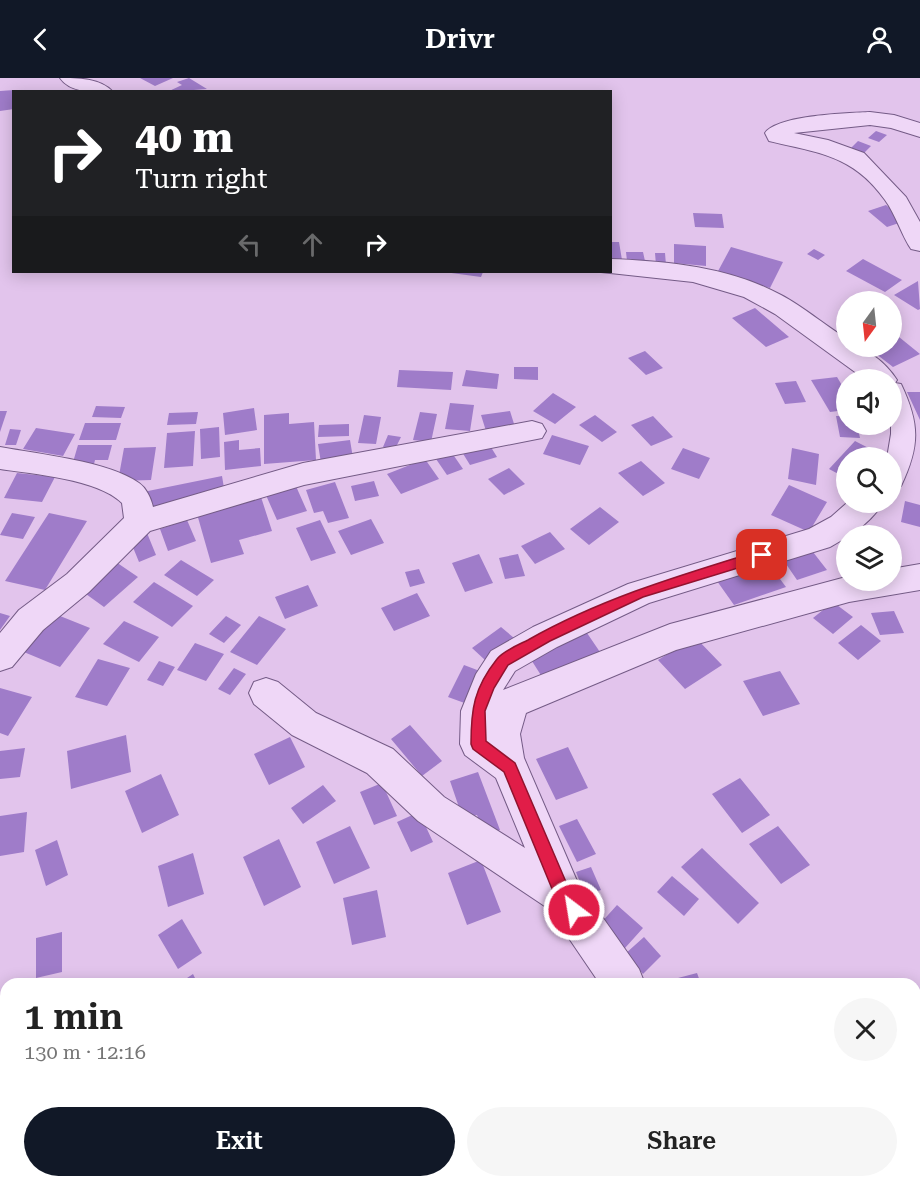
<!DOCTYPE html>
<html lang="en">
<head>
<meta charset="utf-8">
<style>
  :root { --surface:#fff; --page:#f6f6f6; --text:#222; --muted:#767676; --accent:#111827 }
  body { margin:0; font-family:"Roboto Serif",serif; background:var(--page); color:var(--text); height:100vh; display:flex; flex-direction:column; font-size:22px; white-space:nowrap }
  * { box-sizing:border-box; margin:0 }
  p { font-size:20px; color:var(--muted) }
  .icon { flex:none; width:33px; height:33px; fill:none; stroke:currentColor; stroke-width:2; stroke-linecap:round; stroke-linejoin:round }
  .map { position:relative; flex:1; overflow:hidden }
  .sheet { position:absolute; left:0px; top:900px; width:921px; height:210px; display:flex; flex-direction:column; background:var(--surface); border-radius:18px 18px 0 0; box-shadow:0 3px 15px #0003 }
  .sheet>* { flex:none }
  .banner { position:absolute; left:12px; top:12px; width:600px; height:183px; border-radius:0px; box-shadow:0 3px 15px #0003; background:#202124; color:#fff; overflow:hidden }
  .needle { width:39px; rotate:195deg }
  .controls { position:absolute; left:836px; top:213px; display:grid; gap:12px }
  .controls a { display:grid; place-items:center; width:66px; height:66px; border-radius:50%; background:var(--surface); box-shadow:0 3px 15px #0003; font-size:30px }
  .pin { position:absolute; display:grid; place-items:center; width:51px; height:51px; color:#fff; margin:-26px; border-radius:12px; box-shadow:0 3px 9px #0006 }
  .me { position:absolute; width:66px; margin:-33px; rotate:329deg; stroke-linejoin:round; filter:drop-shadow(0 0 4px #0008) }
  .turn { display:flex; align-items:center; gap:21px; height:126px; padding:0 24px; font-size:27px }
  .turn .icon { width:78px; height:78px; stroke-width:2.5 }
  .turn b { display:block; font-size:42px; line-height:51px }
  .lanes { display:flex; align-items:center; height:57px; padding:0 24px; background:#0003; justify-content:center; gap:30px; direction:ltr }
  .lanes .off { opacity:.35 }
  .round { display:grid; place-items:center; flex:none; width:63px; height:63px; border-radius:32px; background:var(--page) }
  .summary { display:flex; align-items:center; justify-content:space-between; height:102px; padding:0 24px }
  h1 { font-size:36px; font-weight:600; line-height:45px }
  .button { display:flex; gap:12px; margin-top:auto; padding:12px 24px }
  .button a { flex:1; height:69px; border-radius:36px; background:var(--accent); color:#fff; font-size:24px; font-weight:600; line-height:69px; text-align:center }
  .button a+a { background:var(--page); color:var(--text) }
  header { display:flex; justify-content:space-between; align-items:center; height:78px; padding:0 24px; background:var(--accent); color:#fff; font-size:27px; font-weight:600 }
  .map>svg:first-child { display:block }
  .building { fill:#9f7cc9 }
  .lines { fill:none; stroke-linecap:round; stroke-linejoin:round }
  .minor-casing { stroke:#745b86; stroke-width:2 }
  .minor { fill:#efd7f7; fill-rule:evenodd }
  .route { fill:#e11d48; stroke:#92132f; stroke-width:1.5 }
</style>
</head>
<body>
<header><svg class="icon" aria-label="back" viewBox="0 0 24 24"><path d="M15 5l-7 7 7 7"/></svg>Drivr<svg class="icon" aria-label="person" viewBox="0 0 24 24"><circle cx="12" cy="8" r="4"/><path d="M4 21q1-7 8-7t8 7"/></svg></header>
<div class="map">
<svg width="920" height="1110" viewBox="0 0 920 1110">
  <rect width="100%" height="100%" fill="#e2c4ec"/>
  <path class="building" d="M140 0H173L155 8Z
    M189 0 207 11 167 14 182 7 177 4Z
    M14 12V31L0 33V13Z
    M876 53 887 57 879 64 868 60Z
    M858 63 871 68 863 76 850 71Z
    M886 127 905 143 887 149 868 133Z
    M693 135 722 136 724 150 695 149Z
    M610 164H619L622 182H610Z
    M674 166 706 168V188L674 185Z
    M731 169 783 184 770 210 717 195Z
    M814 171 825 177 818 182 807 176Z
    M626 174H643L645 183H627Z
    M655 175H665L666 187H656Z
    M863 181 902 202 885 214 846 193Z
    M444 194H483L481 199Z
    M918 203 920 231 918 232 894 217Z
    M755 230 789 259 766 269 732 240Z
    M899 259 920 276 893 289 871 272 879 268H891V263Z
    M645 273 663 290 646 297 628 280Z
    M514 289H538V302L514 301Z
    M399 292 453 294 451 312 397 309Z
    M466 292 499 296 497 311 462 308Z
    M837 299 846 314V332L830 334 811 302Z
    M796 303 806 324 785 326 775 305Z
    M907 314H920V342Z
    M553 315 576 329 555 346 533 333Z
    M450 325 474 327 470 353 445 351Z
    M96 328 125 329 121 340 92 339Z
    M254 330 257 352 225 357 223 335Z
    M0 333H7L0 354Z
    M510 333 515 349 486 353 481 337Z
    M198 334 196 346 167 347 169 335Z
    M420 334 437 336 431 364 413 362Z
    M289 335V346L314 344 316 382 264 386V337Z
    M364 337 381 339 376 366 358 365Z
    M595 337 617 354 602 364 579 347Z
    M653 338 673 359 651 368 631 347Z
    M836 338H846V346H857L860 360 840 359Z
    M85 345H121L116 362H79Z
    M349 346V358L318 359 319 347Z
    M219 349 220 379 201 381 200 351Z
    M36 350 75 356 63 378 23 371Z
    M10 351 21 352 16 367H5Z
    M195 353 193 388 164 390 167 355Z
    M388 357 401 359 395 371 383 369Z
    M552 357 589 368 580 387 543 376Z
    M239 362V372L260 370 261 388 225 392 224 364Z
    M350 362 353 380 321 385 318 366Z
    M855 363 882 377 880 380H846V400L829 391Z
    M489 366 497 379 470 387 462 374Z
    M78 367H112L108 382H95L93 390 71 391Z
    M156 369 151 402 118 403 124 370Z
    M683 370 710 380 699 401 671 391Z
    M792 370 819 376 816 407 788 401Z
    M452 375 463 391 447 397 436 381Z
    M425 381 439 401 401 416 387 396Z
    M641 383 665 405 643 418 618 395Z
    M509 390 525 406 504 417 488 401Z
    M17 395 55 399 42 424 4 420Z
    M222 398 225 416 151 431 148 413Z
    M374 403 379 418 355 423 351 408Z
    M335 404 349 440 328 445 323 433 314 435 306 412Z
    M295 406 307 433 277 442 265 415Z
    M789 407 827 424 809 454 771 437Z
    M261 419 272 453 239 462 244 476 211 485 197 436Z
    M905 423 920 427V449L901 444Z
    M600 429 619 444 589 467 570 451Z
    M12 435 35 439 23 461 0 457Z
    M49 435 87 443 45 512 5 503Z
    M371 441 384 465 351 477 338 453Z
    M187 442 196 463 168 473 160 451Z
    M320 442 336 475 311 483 296 450Z
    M550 454 565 471 535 486 521 468Z
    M147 455 156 477 139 484 130 462Z
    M813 474 827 492 797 502 784 483Z
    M479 476 493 505 465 514 452 485Z
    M518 476 525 498 505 501 499 480Z
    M113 482 138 499 104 529 79 511Z
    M181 482 214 502 197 518 164 497Z
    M768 485 786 509 734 527 717 503Z
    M419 491 425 505 410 509 405 494Z
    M154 504 193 528 172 549 133 524Z
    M308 507 318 528 285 541 275 519Z
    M417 515 430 538 394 553 381 530Z
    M833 524 853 539 833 556 813 540Z
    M894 533 904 555 880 557 871 535Z
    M50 534 90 550 60 589 19 572Z
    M0 535 10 538 0 552Z
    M226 538 241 547 224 565 209 556Z
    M259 538 286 551 257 587 230 574Z
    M124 543 159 559 139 584 103 566Z
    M861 547 881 563 858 582 838 565Z
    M501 549 514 560 485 582 472 570Z
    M587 555 602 577 544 602 530 580Z
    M695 559 722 587 685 611 658 582Z
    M195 565 224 576 206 603 177 592Z
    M98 581 130 590 107 628 75 619Z
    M159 583 175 589 163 608 147 602Z
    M464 587 485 595 470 627 448 619Z
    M234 590 246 596 230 617 218 611Z
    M780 593 800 626 763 638 743 603Z
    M0 610 32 619 8 658 0 655Z
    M410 647 442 683 422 698 391 661Z
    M126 657 131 694 71 711 67 673Z
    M290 659 305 689 269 707 254 676Z
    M568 669 588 710 556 722 536 681Z
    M25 670 20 699 0 701V673Z
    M478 694 500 752 484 757 477 737 463 741 450 703Z
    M161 696 179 737 142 755 125 713Z
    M740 700 770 737 742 755 712 716Z
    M382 705 397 738 374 747 360 714Z
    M323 707 336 723 303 746 291 730Z
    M27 734 24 774 0 778V738Z
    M419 734 433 764 411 774 397 744Z
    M577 741 596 776 577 784 559 748Z
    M350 748 370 790 334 806 316 764Z
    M778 748 810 787 781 806 749 766Z
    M279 761 301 809 264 828 243 779Z
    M57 762 68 797 46 808 35 772Z
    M702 770 759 825 738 846 681 789Z
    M193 775 204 816 168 829 158 788Z
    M481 782 501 834 467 847 448 795Z
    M591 789 601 812 585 817 576 794Z
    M672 798 699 821 684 838 657 814Z
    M377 812 386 859 352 867 343 820Z
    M617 827 643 850 625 870 599 847Z
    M182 841 202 875 178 891 158 857Z
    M62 854V894L36 900V860Z
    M644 859 661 878 643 896 625 876Z
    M697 895 701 906H659V905Z
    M193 896 198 906H178Z
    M915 1027 920 1030V1067L915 1079Z
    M6 1084V1104H35L36 1110H0V1087Z
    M746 1104H775L782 1110H752Z
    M807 1104H905L903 1110H804Z"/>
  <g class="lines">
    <g class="minor-casing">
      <path id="minor" d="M60 0C77 0 101 0 113 14 96 14 71 16 60 0Z
        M870 34 894 37 920 45V59L891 50 870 47 794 55 828 62 864 75 906 119 920 144V173L911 171C901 156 896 137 885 122 853 77 819 75 769 63L765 55C778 37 848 35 870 34Z
        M610 181C667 183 730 189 781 217 804 229 824 247 846 260V268C866 268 886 285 897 302L895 305 901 306C920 346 920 368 901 408L891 411V380H887L891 356V302H866L775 236 744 219 693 204 601 194H610Z
        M532 343 542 346 546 353 542 360 304 407 150 453 89 514 43 552 12 589 0 593V555L19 532 67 496 124 440 122 425C98 401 33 396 0 391V369C38 376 108 383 139 405 146 410 151 420 153 429L303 385Z
        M848 424H883C872 445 849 458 830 469L649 525 557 569 515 593 503 612 670 546 846 499V502H891V491L920 486V512L849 524 676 572 526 635 520 656 524 680 577 803 639 891 645 906H600L549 831 418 743 367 695 292 657 254 626 249 615 254 604 266 600 278 604 316 635 393 671 444 719 525 770 496 700 465 677 460 666 461 633 476 596 491 573 533 549 628 506 809 451 831 439Z
        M684 1104H730L733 1110H687Z"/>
    </g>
    <use href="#minor" class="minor"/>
  </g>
  <path class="route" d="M762 472 769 477 767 481 643 519 550 563 508 587 494 610 485 633 486 663 515 685 569 811 582 832 580 838 574 840 568 838 557 823 504 694 473 671 471 666C471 631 474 610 497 581 503 573 518 567 528 562 602 520 681 497 762 472Z"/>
</svg>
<div class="controls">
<a><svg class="needle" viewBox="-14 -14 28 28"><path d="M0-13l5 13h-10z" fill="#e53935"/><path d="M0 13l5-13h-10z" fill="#767676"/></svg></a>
<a><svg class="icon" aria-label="sound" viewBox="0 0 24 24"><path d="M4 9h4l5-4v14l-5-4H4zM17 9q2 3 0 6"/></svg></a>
<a><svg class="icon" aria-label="search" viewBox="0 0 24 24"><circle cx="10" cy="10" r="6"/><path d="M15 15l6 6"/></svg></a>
<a><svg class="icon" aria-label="layers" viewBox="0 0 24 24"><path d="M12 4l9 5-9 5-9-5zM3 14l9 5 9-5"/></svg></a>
</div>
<div class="pin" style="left:762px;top:477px;background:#d93025"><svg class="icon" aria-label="arrive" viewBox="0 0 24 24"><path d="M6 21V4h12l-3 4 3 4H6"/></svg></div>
<svg class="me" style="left:574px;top:832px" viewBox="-20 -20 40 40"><circle r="17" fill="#e11d48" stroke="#fff" stroke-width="3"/><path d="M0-11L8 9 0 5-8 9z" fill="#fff"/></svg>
<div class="banner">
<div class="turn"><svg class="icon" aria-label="right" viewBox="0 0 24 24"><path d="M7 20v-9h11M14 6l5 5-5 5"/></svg><div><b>40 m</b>Turn right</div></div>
<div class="lanes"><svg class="icon off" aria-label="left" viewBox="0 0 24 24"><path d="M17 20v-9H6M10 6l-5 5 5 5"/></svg><svg class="icon off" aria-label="ahead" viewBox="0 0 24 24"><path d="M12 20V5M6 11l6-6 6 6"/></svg><svg class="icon" aria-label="right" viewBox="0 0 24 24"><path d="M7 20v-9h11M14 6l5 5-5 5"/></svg></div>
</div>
<section class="sheet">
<div class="summary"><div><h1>1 min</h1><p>130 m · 12:16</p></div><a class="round"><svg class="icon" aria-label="close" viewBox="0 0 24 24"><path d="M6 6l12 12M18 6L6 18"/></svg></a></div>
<div class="button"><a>Exit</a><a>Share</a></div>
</section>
</div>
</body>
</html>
